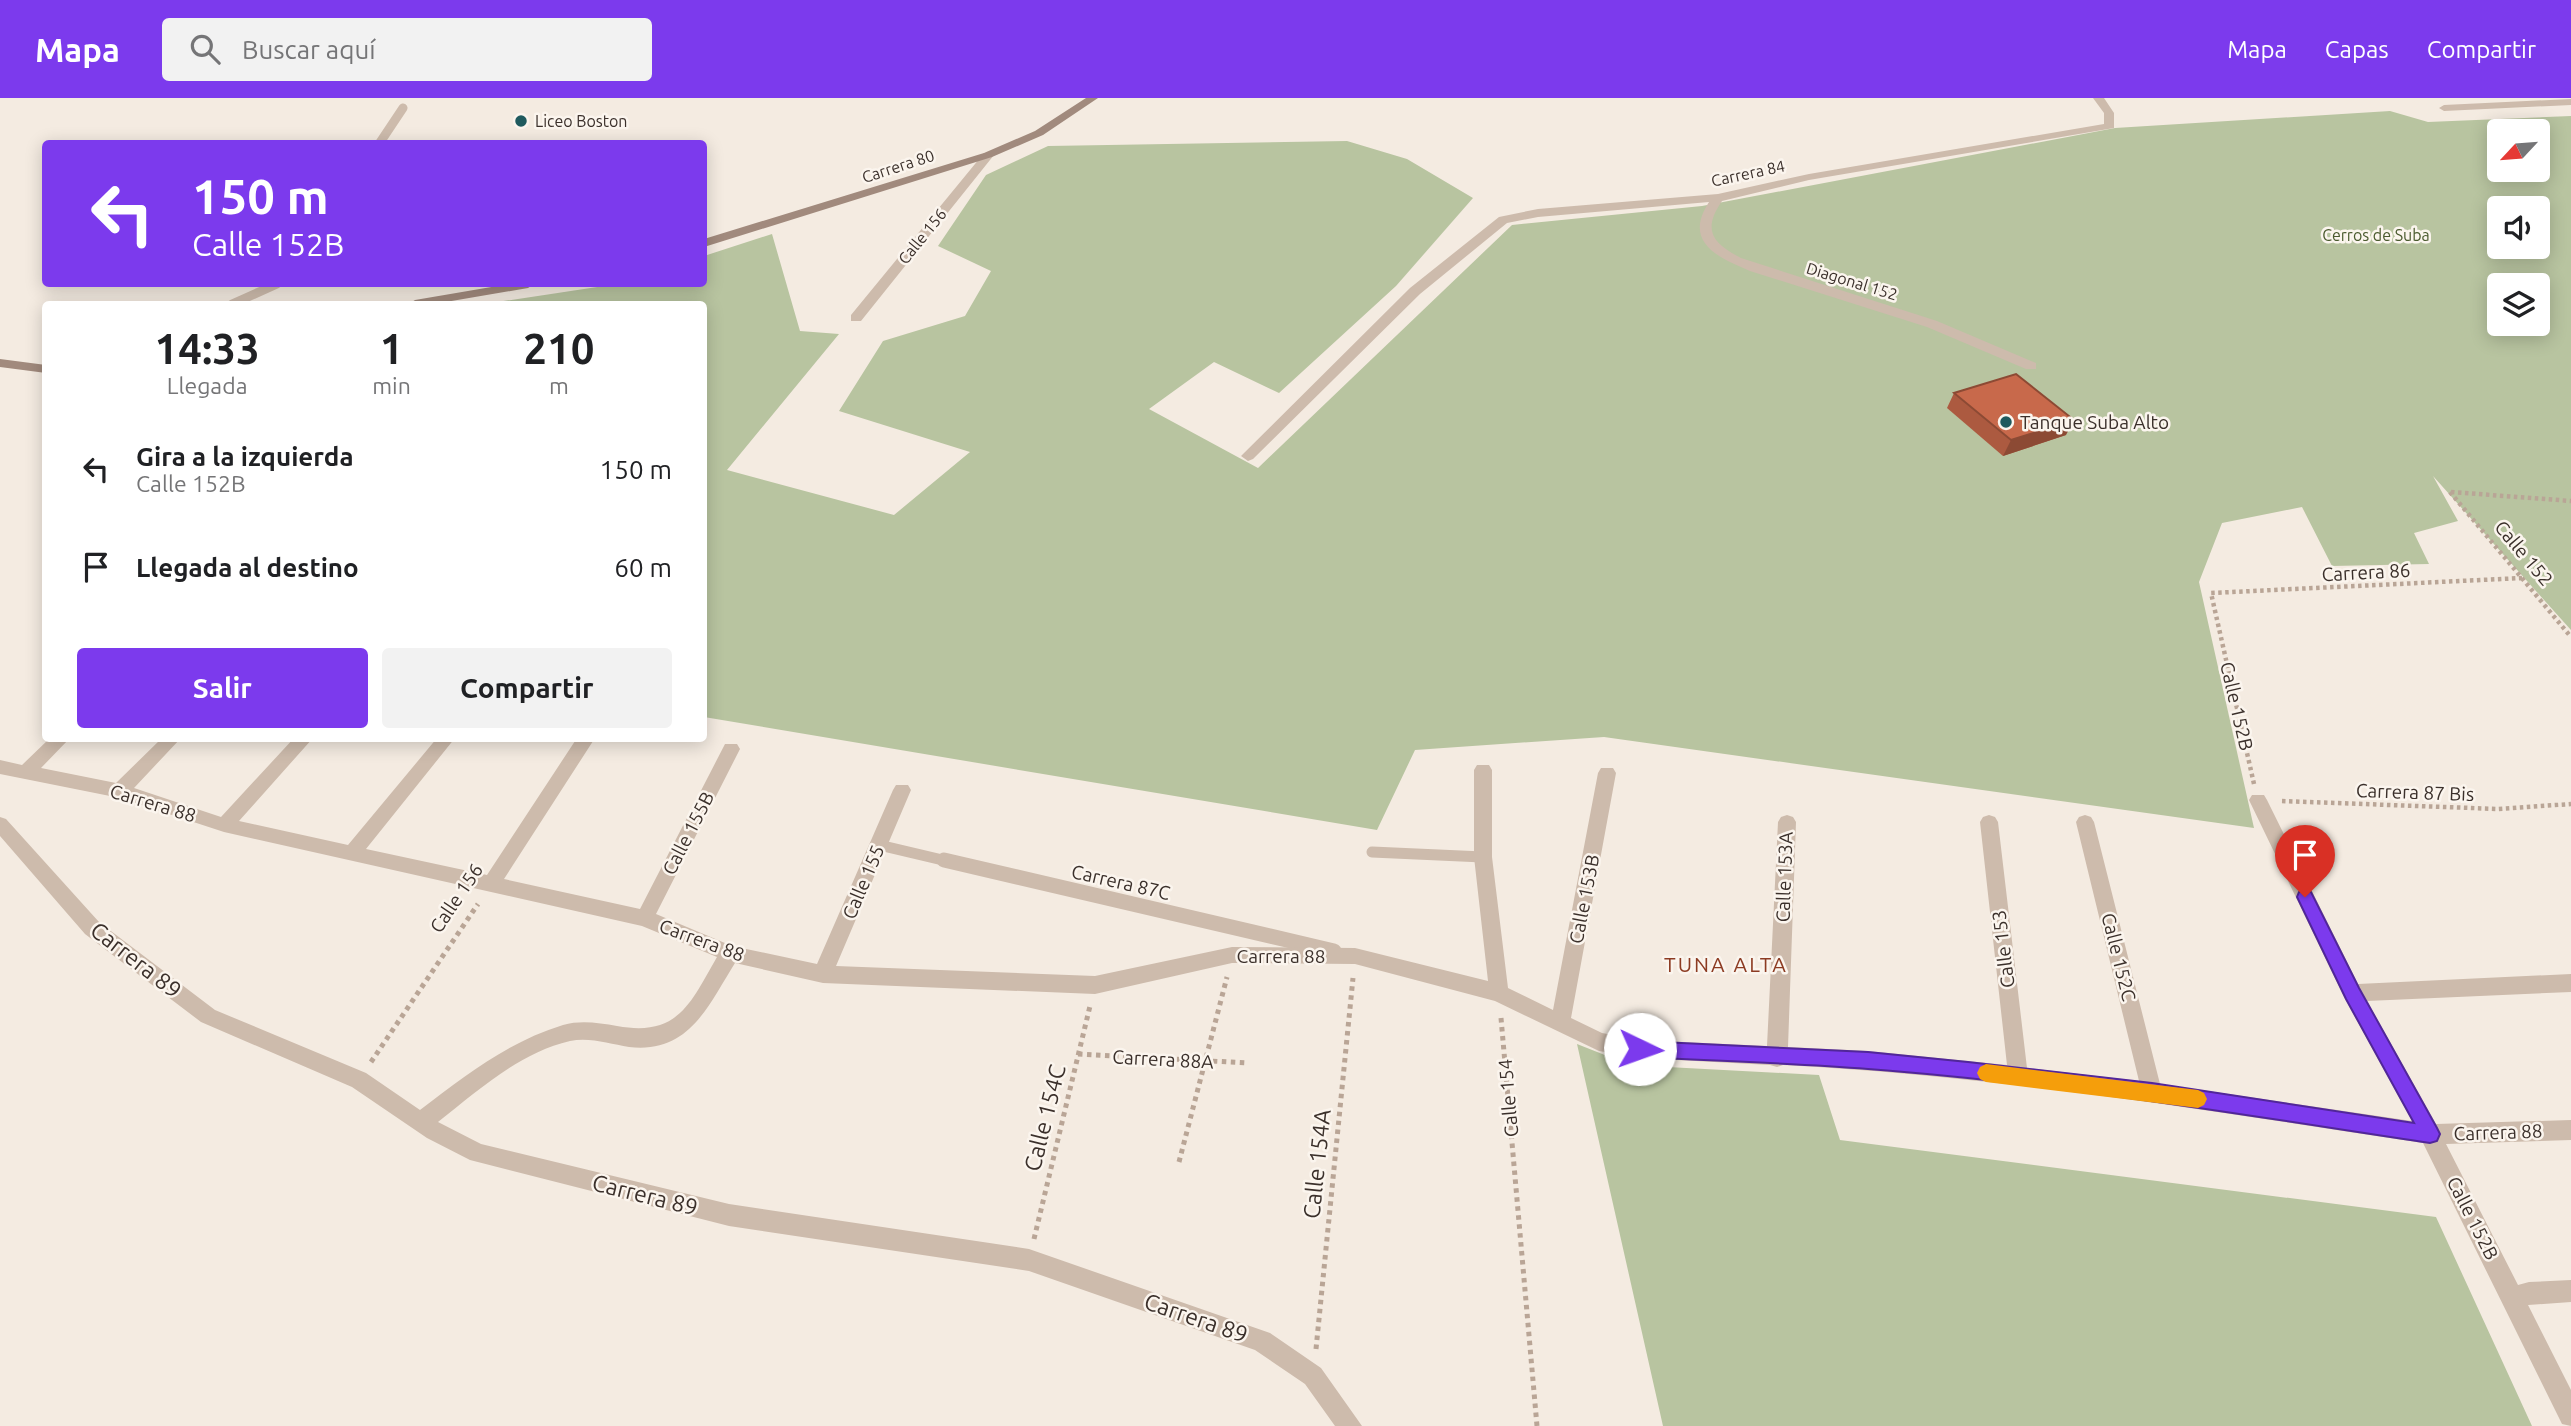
<!DOCTYPE html>
<html lang="es">
<head>
<meta charset="utf-8">
<style>
  :root { --surface:#fff; --page:#f2f2f2; --text:#202124; --muted:#757577; --accent:#7c3aed }
  body { margin:0; font-family:Ubuntu,sans-serif; background:var(--page); color:var(--text); height:100vh; display:flex; flex-direction:column; font-size:26px; white-space:nowrap }
  * { box-sizing:border-box; margin:0 }
  p { font-size:23px; color:var(--muted) }
  .icon { flex:none; width:38px; height:38px; fill:none; stroke:currentColor; stroke-width:2; stroke-linecap:round; stroke-linejoin:round }
  .map { position:relative; flex:1; overflow:hidden }
  .side { position:absolute; left:42px; top:203px; width:665px; height:441px; display:flex; flex-direction:column; background:var(--surface); border-radius:7px; box-shadow:0 4px 18px #0003 }
  .side>* { flex:none }
  .hud { position:absolute; left:42px; top:42px; width:665px; height:147px; border-radius:7px; box-shadow:0 4px 18px #0003; background:#7c3aed; color:#fff; overflow:hidden }
  .needle { width:46px; rotate:244deg }
  .fabs { position:absolute; left:2487px; top:21px; display:grid; gap:14px }
  .fabs a { display:grid; place-items:center; width:63px; height:63px; border-radius:7px; background:var(--surface); box-shadow:0 4px 18px #0003; font-size:35px }
  .pin { position:absolute; display:grid; place-items:center; width:60px; height:60px; color:#fff; margin:-72px -30px; border-radius:50% 50% 50% 0; rotate:-45deg; box-shadow:0 0 7px #0007 }
  .pin .icon { rotate:45deg }
  .me { position:absolute; width:77px; margin:-38px; rotate:93deg; stroke-linejoin:round; filter:drop-shadow(0 0 5px #0008) }
  .turn { display:flex; align-items:center; gap:24px; height:147px; padding:0 35px; font-size:32px }
  .turn .icon { width:91px; height:91px; stroke-width:2.5 }
  .turn b { display:block; font-size:49px; line-height:60px }
  .eta { display:flex; justify-content:space-evenly; align-items:center; height:119px; text-align:center }
  .eta b { font-size:42px; font-weight:700; line-height:49px }
  .action { display:flex; gap:14px; margin-top:auto; padding:14px 35px }
  .action a { flex:1; height:80px; border-radius:7px; background:var(--accent); color:#fff; font-size:28px; font-weight:700; line-height:80px; text-align:center }
  .action a+a { background:var(--page); color:var(--text) }
  ul { padding:0; list-style:none }
  li { display:flex; align-items:center; gap:21px; height:98px; padding:0 35px }
  li div { flex:1 }
  li b { display:block; font-size:26px }
  li em { font-style:normal }
  header { display:flex; align-items:center; gap:42px; box-sizing:border-box; height:98px; padding:0 35px; background:var(--accent); color:#fff }
  header strong { font-size:33px }
  nav { display:flex; gap:38px; margin-inline-start:auto; font-size:24px }
  .search { width:490px; height:63px; background:var(--page); display:flex; align-items:center; gap:18px; box-sizing:border-box; padding:0 24px; border-radius:7px; color:var(--muted); font-size:26px }
  .map>svg:first-child { display:block }
  .green { fill:#b8c4a0; fill-rule:evenodd }
  .lines { fill:none; stroke-linecap:round; stroke-linejoin:round }
  .path-far1 { stroke:#b9a596; stroke-width:4.5; stroke-dasharray:3.5 3.5; stroke-linecap:butt }
  .path { stroke:#b9a596; stroke-width:5; stroke-dasharray:4.5 4.5; stroke-linecap:butt }
  .lane-far2 { stroke:#cdbbac; stroke-width:9 }
  .lane-far1 { stroke:#cdbbac; stroke-width:11 }
  .lane { stroke:#cdbbac; stroke-width:15 }
  .street { fill:#cdbbac; fill-rule:evenodd }
  .secondary { fill:#a18a7d; fill-rule:evenodd }
  .wall { fill:#ac5a40 }
  .shaded-wall { fill:#8c4a34 }
  .building { fill:#c8694b; stroke:#8c4a34; stroke-width:2 }
  .route { fill:#7c3aed; stroke:#51269a; stroke-width:2 }
  .slow { fill:#f59e0b }
  .poi-dot { fill:#1f5a5e; stroke:#fbf5ee; stroke-width:2.5 }
  .labels { text-anchor:middle; stroke-width:5; stroke-linejoin:round; paint-order:stroke }
  .far-poi-label { font-size:16px; fill:#3b302b; stroke:#fbf5ee; text-anchor:start }
  .far-street-label { font-size:16px; fill:#3b302b; stroke:#fbf5ee }
  .far-park-label { font-size:16px; fill:#4a5a2e; stroke:#fbf5ee }
  .poi-label { font-size:19px; fill:#3b302b; stroke:#fbf5ee; text-anchor:start }
  .street-label { font-size:19px; fill:#3b302b; stroke:#fbf5ee }
  .neighbourhood-label { font-size:21px; letter-spacing:2px; fill:#8c3b22; stroke:#fbf5ee }
  .near-street-label { font-size:23px; fill:#3b302b; stroke:#fbf5ee }
</style>
</head>
<body>
<header>
<strong>Mapa</strong>
<div class="search"><svg class="icon" aria-label="search" viewBox="0 0 24 24"><circle cx="10" cy="10" r="6"/><path d="M15 15l6 6"/></svg>Buscar aquí</div>
<nav><a>Mapa</a><a>Capas</a><a>Compartir</a></nav>
</header>
<div class="map">
<svg width="2571" height="1328" viewBox="0 0 2571 1328">
  <rect width="100%" height="100%" fill="#f4ebe1"/>
  <path class="green" d="M2390 13 2428 24 2571 18V532L2433 378 2458 423 2414 435 2429 466 2332 468 2302 409 2222 425 2199 484 2254 730 1604 639 1415 652 1377 732 704 619V206H484L617 186H704V158L772 136 800 233 839 236 727 372 894 417 970 354 839 313 883 243 965 218 991 173 938 148 986 77 1048 48 1347 43 1407 61 1473 100 1396 188 1279 295 1214 264 1149 311 1258 370 1512 127 1702 108 2115 30ZM2499 33H2538V72H2499ZM2499 110H2538V149H2499ZM2499 187H2538V226H2499Z
    M1577 946 1630 967 1819 977 1840 1042 2436 1119 2532 1328H1663Z"/>
  <g class="lines">
    <path class="path-far1" d="M2450 394 2571 539
      M2451 394 2571 403
      M2254 686 2211 495 2522 480
      M2282 703 2498 711 2571 706"/>
    <path class="path" d="M1501 920 1537 1328
      M1078 956 1248 965
      M371 964 478 806
      M1179 1064 1227 879
      M1034 1141 1090 908
      M1316 1251 1353 880"/>
    <path class="lane-far2" d="M379 46 403 10
      M232 206 277 186"/>
    <path class="lane-far1" d="M879 747 951 764
      M1372 754 1483 759"/>
    <path class="lane" d="M944 762 1334 853"/>
    <path class="street" d="M2093 0H2104L2114 15V30L1809 82 1722 103C1702 132 1712 145 1741 160L1937 223 2036 265V271H2026L1927 229 1750 173C1717 159 1683 144 1709 104L1538 119 1507 125 1420 196 1253 361 1248 363 1241 358 1410 190 1499 119 1538 111 1718 96 1809 76 2104 26V15Z
      M2571 1V7L2444 13 2439 10 2444 7Z
      M984 55 994 57 861 223H851V217Z
      M50 640H70L41 670 116 685 162 640H181L134 690 221 719 294 640H313L239 723 348 747 437 640H455L366 751 487 777 577 640H595L504 781 640 811 725 646H737L740 651 656 816 732 848 817 866 893 692 896 687H908L911 692 836 868 1095 878 1232 849 1355 850 1488 883 1474 759V672L1477 667H1489L1492 672V759L1508 890 1553 912 1598 675 1601 670H1613L1616 675 1571 920 1602 935 1640 942 1767 948 1778 724 1781 719 1787 717 1793 719 1796 724 1788 949 1868 953 2007 967 1980 724 1983 719 1989 717 1995 719 1998 724 2027 970 2139 983 2076 724 2079 719 2085 717 2091 719 2094 724 2160 986 2412 1023 2345 901 2249 702 2252 697H2264L2267 702 2358 886 2571 876V894L2367 903 2436 1026 2571 1022V1042L2446 1046 2518 1187 2529 1184 2571 1182V1204L2528 1207 2571 1292V1328L2562 1326 2423 1045C2211 1013 1998 978 1783 967L1777 969 1770 967 1640 960 1599 953 1495 903 1355 866 1232 865 1095 896 823 885 735 865C708 908 689 956 629 949 610 946 590 939 570 943 519 955 479 992 438 1024L481 1046 729 1106 1029 1151 1270 1235 1321 1270 1362 1328H1335L1305 1286 1255 1252 1029 1173 729 1128 470 1062 427 1040 352 989 201 924 85 836 0 738V719L6 721 99 824 215 912 366 975 420 1012C466 977 508 944 563 927 581 922 599 925 617 928 678 939 690 906 717 859L642 828 224 734 120 700 0 676V662L22 667Z"/>
    <path class="secondary" d="M1086 0H1098L1043 37 992 59 704 149V141L984 55 1035 33Z
      M509 186H534L528 190 434 206H409L415 202Z
      M0 261 46 267V275L0 269Z"/>
  </g>
  <path class="wall" d="M1954 295 2066 337 2003 358 1947 310Z"/>
  <path class="shaded-wall" d="M2074 322 2066 337 2003 358 2011 342Z"/>
  <path class="building" d="M2016 276 2074 322 2011 342 1954 295Z"/>
  <path class="route" d="M2305 792 2311 794 2359 890 2437 1030 2440 1036 2437 1043 2430 1045C2244 1017 2056 985 1868 971 1792 965 1716 963 1640 959L1634 957 1631 951 1634 945 1640 943 1868 954 1968 964 2152 985 2414 1025 2346 901 2297 799 2299 794Z"/>
  <path class="slow" d="M1986 966 2198 992 2204 995 2207 1001 2204 1007 2198 1010 1986 984 1980 981 1977 975 1980 969Z"/>
  <g class="poi-dot">
    <circle cx="521" cy="23" r="7"/>
    <circle cx="2006" cy="324" r="7"/>
  </g>
  <g class="labels">
    <g class="far-poi-label">
      <text x="535" y="29">Liceo Boston</text>
    </g>
    <g class="far-street-label">
      <text transform="translate(898 68) rotate(-18)" y="6">Carrera 80</text>
      <text transform="translate(1748 75) rotate(-12)" y="6">Carrera 84</text>
      <text transform="translate(922 138) rotate(-51)" y="6">Calle 156</text>
      <text transform="translate(1852 183) rotate(17)" y="6">Diagonal 152</text>
    </g>
    <g class="far-park-label">
      <text x="2376" y="143">Cerros de Suba</text>
    </g>
    <g class="poi-label">
      <text x="2020" y="331">Tanque Suba Alto</text>
    </g>
    <g class="street-label">
      <text transform="translate(2524 455) rotate(50)" y="7">Calle 152</text>
      <text transform="translate(2366 474) rotate(-3)" y="7">Carrera 86</text>
      <text transform="translate(2237 608) rotate(77)" y="7">Calle 152B</text>
      <text transform="translate(2415 694) rotate(2)" y="7">Carrera 87 Bis</text>
      <text transform="translate(153 705) rotate(17)" y="7">Carrera 88</text>
      <text transform="translate(688 735) rotate(-63)" y="7">Calle 155B</text>
      <text transform="translate(1784 779) rotate(-88)" y="7">Calle 153A</text>
      <text transform="translate(863 784) rotate(-67)" y="7">Calle 155</text>
      <text transform="translate(1121 784) rotate(13)" y="7">Carrera 87C</text>
      <text transform="translate(456 800) rotate(-56)" y="7">Calle 156</text>
      <text transform="translate(1584 801) rotate(-79)" y="7">Calle 153B</text>
      <text transform="translate(702 842) rotate(20)" y="7">Carrera 88</text>
      <text transform="translate(2003 851) rotate(-97)" y="7">Calle 153</text>
      <text x="1281" y="865">Carrera 88</text>
      <text transform="translate(2119 859) rotate(76)" y="7">Calle 152C</text>
      <text transform="translate(1163 961) rotate(3)" y="7">Carrera 88A</text>
      <text transform="translate(1508 1000) rotate(-95)" y="7">Calle 154</text>
      <text transform="translate(2498 1034) rotate(-2)" y="7">Carrera 88</text>
      <text transform="translate(2473 1120) rotate(63)" y="7">Calle 152B</text>
    </g>
    <g class="neighbourhood-label">
      <text x="1726" y="874">TUNA ALTA</text>
    </g>
    <g class="near-street-label">
      <text transform="translate(136 862) rotate(38)" y="8">Carrera 89</text>
      <text transform="translate(1045 1020) rotate(-76)" y="8">Calle 154C</text>
      <text transform="translate(1317 1066) rotate(-84)" y="8">Calle 154A</text>
      <text transform="translate(645 1097) rotate(14)" y="8">Carrera 89</text>
      <text transform="translate(1196 1220) rotate(19)" y="8">Carrera 89</text>
    </g>
  </g>
</svg>
<div class="fabs">
<a><svg class="needle" viewBox="-14 -14 28 28"><path d="M0-13l5 13h-10z" fill="#e53935"/><path d="M0 13l5-13h-10z" fill="#757577"/></svg></a>
<a><svg class="icon" aria-label="sound" viewBox="0 0 24 24"><path d="M4 9h4l5-4v14l-5-4H4zM17 9q2 3 0 6"/></svg></a>
<a><svg class="icon" aria-label="layers" viewBox="0 0 24 24"><path d="M12 4l9 5-9 5-9-5zM3 14l9 5 9-5"/></svg></a>
</div>
<div class="pin" style="left:2305px;top:799px;background:#d93025"><svg class="icon" aria-label="arrive" viewBox="0 0 24 24"><path d="M6 21V4h12l-3 4 3 4H6"/></svg></div>
<svg class="me" style="left:1640px;top:951px" viewBox="-20 -20 40 40"><circle r="19" fill="#fff"/><path d="M0-13L10 11 0 6-10 11z" fill="#7c3aed"/></svg>
<div class="hud">
<div class="turn"><svg class="icon" aria-label="left" viewBox="0 0 24 24"><path d="M17 20v-9H6M10 6l-5 5 5 5"/></svg><div><b>150 m</b>Calle 152B</div></div>
</div>
<section class="side">
<div class="eta">
<div><b>14:33</b><p>Llegada</p></div>
<div><b>1</b><p>min</p></div>
<div><b>210</b><p>m</p></div>
</div>
<ul>
<li><svg class="icon" aria-label="left" viewBox="0 0 24 24"><path d="M17 20v-9H6M10 6l-5 5 5 5"/></svg><div><b>Gira a la izquierda</b><p>Calle 152B</p></div><em>150 m</em></li>
<li><svg class="icon" aria-label="arrive" viewBox="0 0 24 24"><path d="M6 21V4h12l-3 4 3 4H6"/></svg><div><b>Llegada al destino</b></div><em>60 m</em></li>
</ul>
<div class="action"><a>Salir</a><a>Compartir</a></div>
</section>
</div>
</body>
</html>
